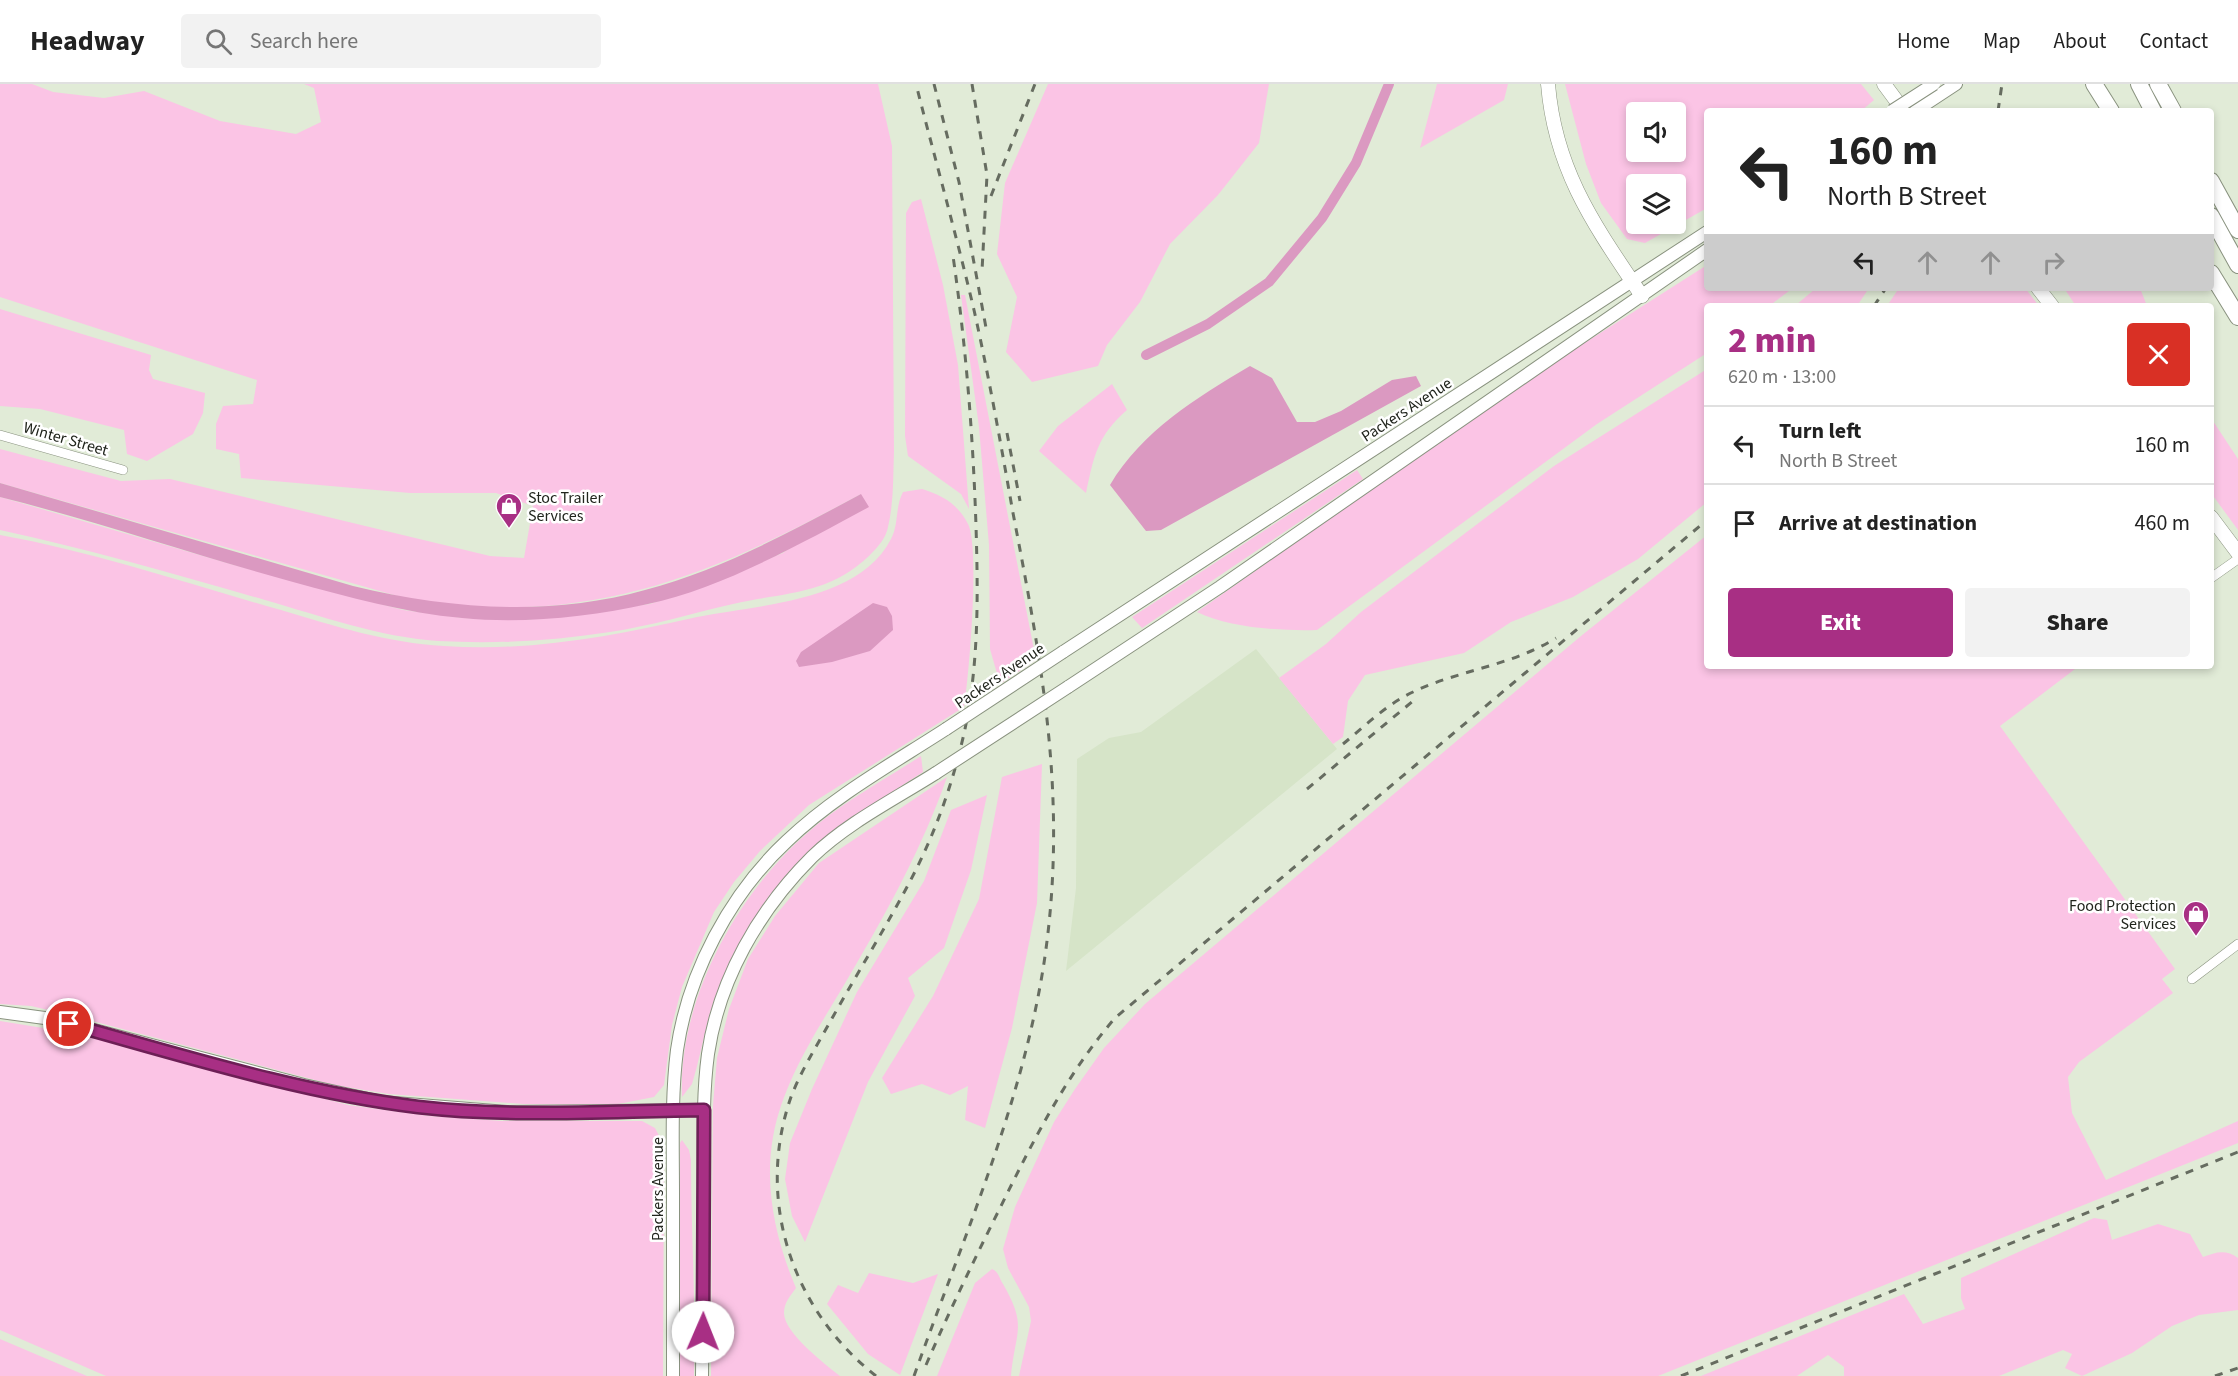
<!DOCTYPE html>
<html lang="en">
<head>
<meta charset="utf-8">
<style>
  :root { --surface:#fff; --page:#f2f2f2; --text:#222; --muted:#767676; --line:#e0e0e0; --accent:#a82f84 }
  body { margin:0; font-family:"Source Sans 3",sans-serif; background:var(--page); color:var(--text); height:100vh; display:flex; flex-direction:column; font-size:22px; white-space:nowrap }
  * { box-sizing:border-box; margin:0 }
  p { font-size:20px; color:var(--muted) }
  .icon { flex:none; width:33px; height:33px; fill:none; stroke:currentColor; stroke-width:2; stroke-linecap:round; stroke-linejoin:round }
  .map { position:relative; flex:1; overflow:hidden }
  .side { position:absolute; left:1704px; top:219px; width:510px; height:366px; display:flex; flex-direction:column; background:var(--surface); border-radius:6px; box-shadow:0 3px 9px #0003 }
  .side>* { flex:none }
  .top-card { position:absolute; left:1704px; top:24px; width:510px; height:183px; border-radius:6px; box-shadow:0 3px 9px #0003; background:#fff; color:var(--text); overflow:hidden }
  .fabs { position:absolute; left:1626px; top:18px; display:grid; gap:12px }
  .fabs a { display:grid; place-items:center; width:60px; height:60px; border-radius:6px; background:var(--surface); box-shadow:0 3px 9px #0003; font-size:30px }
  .pin { position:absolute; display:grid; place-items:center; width:51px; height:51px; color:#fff; margin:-26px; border:3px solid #fff; border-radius:50%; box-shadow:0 2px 6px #0007 }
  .me { position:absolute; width:66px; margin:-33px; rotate:1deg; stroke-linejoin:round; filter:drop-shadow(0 0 4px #0008) }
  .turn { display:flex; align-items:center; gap:21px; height:126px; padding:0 24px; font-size:27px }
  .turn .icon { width:78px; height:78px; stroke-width:2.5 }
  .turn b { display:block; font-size:42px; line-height:51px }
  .lanes { display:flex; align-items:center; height:57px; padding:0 24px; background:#0003; justify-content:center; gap:30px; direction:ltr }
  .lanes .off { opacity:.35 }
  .round { display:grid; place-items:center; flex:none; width:63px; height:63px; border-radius:6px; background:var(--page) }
  .head { display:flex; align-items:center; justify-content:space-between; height:102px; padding:0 24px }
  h1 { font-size:36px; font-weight:800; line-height:45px; color:var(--accent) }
  .action { display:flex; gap:12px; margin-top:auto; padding:12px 24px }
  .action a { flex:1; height:69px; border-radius:6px; background:var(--accent); color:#fff; font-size:24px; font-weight:800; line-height:69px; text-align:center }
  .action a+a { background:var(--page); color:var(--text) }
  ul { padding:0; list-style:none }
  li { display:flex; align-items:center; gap:18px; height:78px; padding:0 24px; border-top:2px solid var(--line) }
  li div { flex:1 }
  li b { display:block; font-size:22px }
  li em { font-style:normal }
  header { display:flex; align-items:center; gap:36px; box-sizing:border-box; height:84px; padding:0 30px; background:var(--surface); border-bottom:2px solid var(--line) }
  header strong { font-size:28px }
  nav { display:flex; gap:33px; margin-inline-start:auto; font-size:21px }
  .search { width:420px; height:54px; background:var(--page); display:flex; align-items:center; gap:15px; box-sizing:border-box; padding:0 21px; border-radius:6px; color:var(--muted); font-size:22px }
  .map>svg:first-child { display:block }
  .built { fill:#d6e4c8 }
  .green { fill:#fbc4e5; fill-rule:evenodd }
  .water { fill:#db99c1 }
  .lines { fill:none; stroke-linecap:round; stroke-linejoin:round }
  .canal { stroke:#db99c1; stroke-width:10 }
  .street-casing { stroke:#89927f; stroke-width:10 }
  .secondary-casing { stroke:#89927f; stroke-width:14 }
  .primary-casing { stroke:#89927f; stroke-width:15 }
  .highway-casing { stroke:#89927f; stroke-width:18 }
  .street { stroke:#fff; stroke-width:9 }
  .secondary { stroke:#fff; stroke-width:12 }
  .primary { stroke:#fff; stroke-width:14 }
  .highway { stroke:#fff; stroke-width:16 }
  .rail { stroke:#666c60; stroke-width:3; stroke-dasharray:8 8; stroke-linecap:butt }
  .secondary-bridge-casing { stroke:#89927f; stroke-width:14; stroke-linecap:butt }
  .secondary-bridge { stroke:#fff; stroke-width:12 }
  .route-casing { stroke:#6d1f56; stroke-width:15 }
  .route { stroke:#a82f84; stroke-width:10 }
  .labels { text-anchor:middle; stroke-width:5; stroke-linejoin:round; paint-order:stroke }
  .street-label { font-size:16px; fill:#21251d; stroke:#fff }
  .poi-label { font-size:16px; fill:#21251d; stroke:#fff; text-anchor:start }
</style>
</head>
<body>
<header>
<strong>Headway</strong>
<div class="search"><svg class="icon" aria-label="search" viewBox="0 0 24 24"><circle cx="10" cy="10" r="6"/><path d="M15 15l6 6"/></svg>Search here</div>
<nav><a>Home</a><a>Map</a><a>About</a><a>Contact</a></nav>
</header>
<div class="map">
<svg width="2238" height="1292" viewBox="0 0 2238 1292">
  <rect width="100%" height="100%" fill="#e1ebd7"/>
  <path class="built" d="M1256 565 1337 665 1066 887 1076 804 1077 675 1109 654 1141 648Z"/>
  <path class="green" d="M0 0H32L53 8 104 14 144 7 220 37 296 50 321 38 314 4 304 0H878L892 62 894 367C893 392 894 418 888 443 886 454 878 463 869 472 828 511 785 508 733 520 693 529 651 542 610 548 553 557 495 560 438 557 379 553 321 532 265 516 177 491 89 465 0 446V413L234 481 403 526 463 534 525 536 650 520 695 505 783 469 861 410C729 481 618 533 464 522 443 521 422 516 401 513L0 399V365L121 397 170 395 490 472 524 474 533 422 496 409H410L241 394 239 370 216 365V340L223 322 253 320 257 296 0 213Z
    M1048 0H1269L1259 59 1218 111 1170 160 1140 218 1107 261 1098 282 1032 298 1006 268 1017 213 997 170 1005 99Z
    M1437 0H1508L1504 16 1420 64Z
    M1565 0H1861L1874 16 1861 27H1707V124L1645 159 1627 155 1601 119 1586 80ZM1676 28V68H1636V28ZM1636 100H1676V140H1636Z
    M921 115 943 201 958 281 969 425 961 410 908 372 905 352 906 129 912 118Z
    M1707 181V204H1793L1769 222H1707V269L1597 340 1317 546C1281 547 1229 544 1197 528L1536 290Z
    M1816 204H1869L1857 222H1795Z
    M1899 204H2025L2039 222H1887Z
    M2064 204H2140L2147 222H2076Z
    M961 211H965L1036 576 1000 600 990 565 989 461 979 343Z
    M0 225 151 271 149 286 153 295 205 309 203 329 193 350 147 377 127 370 124 346 40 325 0 322Z
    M1707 285V418L1638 475 1573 513 1511 538 1464 569 1365 591 1348 617 1343 653 1333 660 1279 594 1326 560 1361 528 1554 382Z
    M1112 300 1127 326C1097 352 1094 372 1086 409L1039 367 1058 342Z
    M2211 334 2238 375V446L2211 409Z
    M1357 386 1363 395 1142 544 1132 533Z
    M922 405C942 411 958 420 968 440 980 463 969 593 964 623L809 721 760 767 734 798 714 828 682 903 672 941 664 1001 654 1013 613 1021 524 1020 389 1010 334 1001 66 930 31 922 0 920V451C95 468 188 500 281 526 334 542 388 559 444 562 531 568 613 552 697 533 757 521 859 518 891 455 899 440 895 423 903 408Z
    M1707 451V582H2079L2000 642 2175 885 2162 895 2173 909 2079 978 2068 993 2072 1029 2106 1096 2238 1037V1059L1658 1292H1019L1031 1237 1029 1223 1008 1184 1003 1165 1015 1123 1054 1038 1075 1005 1104 964 1145 920 1581 552Z
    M921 672 923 688C831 747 760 797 719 903 706 934 702 968 692 1000L682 1013C678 918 735 813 804 752 839 720 881 698 921 672Z
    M1042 680 1037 819 1012 944 985 1044 965 1036 968 1002 950 1011 922 1000 891 1010 882 994 933 912 979 815 1002 693Z
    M947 693C923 762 888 826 851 889 821 941 784 993 773 1053 764 1104 776 1157 796 1204 790 1212 784 1219 784 1229 784 1249 825 1280 840 1292H711L713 1021 717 974 729 925 748 875 775 832 819 779Z
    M987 711 971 786 944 864 908 894 915 912 868 998 805 1158 792 1132 785 1095 790 1059 812 1005 857 908 924 797 951 726Z
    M0 937 74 949 348 1021 429 1032 502 1037H642L655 1044 664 1061 663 1292H106L0 1246Z
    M682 1056 689 1066 691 1076C691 1148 696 1220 694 1292H679L680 1059Z
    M2094 1134 2107 1136 2112 1156 2158 1140 2190 1150 2203 1173C2216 1168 2226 1165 2238 1174V1226L2199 1231 2172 1242 2132 1269 2082 1292 2065 1284 2072 1270 2063 1266 1999 1292H1844V1283L1828 1271 1797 1292H1701L1904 1210 1923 1240 1965 1225 1961 1214V1194Z
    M992 1185C999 1188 999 1194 1003 1200 1028 1243 1015 1247 1011 1292H937L975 1199Z
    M869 1189 913 1199 938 1190 900 1291 868 1270 827 1220 838 1201 858 1209Z
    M0 1255 87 1292H0Z"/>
  <path class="water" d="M1250 282 1272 294 1297 338H1315L1341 327 1392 296 1416 292 1421 302 1161 446 1146 447 1110 401C1142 347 1196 314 1250 282Z
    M0 399 353 502C449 525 549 533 645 506 721 486 792 447 861 410L869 423C804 458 720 505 648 520 589 533 523 540 462 534 405 529 349 513 293 498 195 471 99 438 0 413Z
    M873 519 887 523 892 532 893 546 870 567 832 578 799 583 796 577 801 568Z"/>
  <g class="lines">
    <path class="canal" d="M1146 271 1208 240 1269 198 1322 134 1356 79 1389 0"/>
    <g class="street-casing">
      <path id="street" d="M0 351 123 386
        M2211 494 2238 475
        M2192 895 2238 860"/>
    </g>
    <g class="secondary-casing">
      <path id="secondary" d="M1915 27 1956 0
        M1063 568 1707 148
        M1068 603 1220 503 1707 166
        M0 928 52 935 304 1001 382 1018 507 1028 704 1026
        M673 1292C673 1232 673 1171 673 1111 673 1063 671 1014 677 966 688 889 730 810 787 757 834 712 892 680 946 645
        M702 1292C703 1230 703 1168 704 1106 704 1061 702 1015 708 970 719 895 759 826 812 773 847 739 895 715 936 689"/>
    </g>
    <g class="primary-casing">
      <path id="primary" d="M1548 0C1555 87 1595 142 1642 212
        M1884 0 1904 27
        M2038 204 2052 222
        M2211 433 2238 469"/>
    </g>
    <g class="highway-casing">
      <path id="highway" d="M2094 0 2111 27
        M2139 0 2153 27
        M2158 0 2173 27
        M2211 97 2238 146
        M2211 132 2238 181
        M2211 189 2238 233"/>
    </g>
    <use href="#street" class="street"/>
    <use href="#secondary" class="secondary"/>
    <use href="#primary" class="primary"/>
    <use href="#highway" class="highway"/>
    <path class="rail" d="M934 0 959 98 987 249
      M972 0 987 91 982 187
      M1998 27 2002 0
      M991 112 1035 0
      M1874 222 1886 204
      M1007 349 1020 417
      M1343 660C1365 642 1387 620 1413 608 1459 586 1511 582 1556 554
      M1307 705 1413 617
      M926 1281C949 1228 974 1176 1000 1124 1033 1057 1066 991 1115 934L1707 436
      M876 1292C792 1226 755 1116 791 1013 801 987 816 963 830 938 855 893 883 848 907 803 934 753 953 700 965 645 979 577 978 510 976 442 973 351 966 262 953 172
      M914 1292C962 1157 1022 1021 1044 879 1068 719 1043 585 1013 429 1001 361 989 293 974 226 956 150 935 75 916 0
      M1681 1292 2238 1068
      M2215 1292 2238 1284"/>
    <g class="secondary-bridge-casing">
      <path id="secondary-bridge" d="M1892 27 1934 0
        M946 645 1063 568
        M936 689 1068 603"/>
    </g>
    <use href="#secondary-bridge" class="secondary-bridge"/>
  </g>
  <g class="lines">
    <g class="route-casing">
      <path id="route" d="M69 940C181 971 302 1009 418 1023 513 1034 609 1027 704 1026L703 1248"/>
    </g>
    <use href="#route" class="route"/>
  </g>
  <defs>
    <g id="shop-pin" transform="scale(1.35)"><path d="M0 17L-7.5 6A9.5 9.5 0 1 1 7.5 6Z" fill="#a82f84" stroke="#fff"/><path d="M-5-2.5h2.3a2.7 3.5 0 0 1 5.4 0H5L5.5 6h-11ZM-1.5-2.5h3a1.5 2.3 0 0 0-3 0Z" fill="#fff"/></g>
  </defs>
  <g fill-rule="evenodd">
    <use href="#shop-pin" x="509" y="422"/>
    <use href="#shop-pin" x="2196" y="830"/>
  </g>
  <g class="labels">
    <g class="street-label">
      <text transform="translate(1406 325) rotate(-33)" y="6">Packers Avenue</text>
      <text transform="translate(66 354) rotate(16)" y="6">Winter Street</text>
      <text transform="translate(999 591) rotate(-34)" y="6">Packers Avenue</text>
      <text transform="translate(657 1105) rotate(-90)" y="6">Packers Avenue</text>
    </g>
    <g class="poi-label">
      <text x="528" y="419">Stoc Trailer<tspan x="528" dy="18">Services</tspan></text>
      <text x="2176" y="827" text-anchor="end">Food Protection<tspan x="2176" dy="18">Services</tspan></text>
    </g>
  </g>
</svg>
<div class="fabs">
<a><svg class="icon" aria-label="sound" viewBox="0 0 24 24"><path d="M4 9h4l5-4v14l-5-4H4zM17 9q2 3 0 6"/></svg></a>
<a><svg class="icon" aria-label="layers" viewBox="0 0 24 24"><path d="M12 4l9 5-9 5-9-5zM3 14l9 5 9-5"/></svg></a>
</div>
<div class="pin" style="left:69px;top:940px;background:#d93025"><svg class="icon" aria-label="arrive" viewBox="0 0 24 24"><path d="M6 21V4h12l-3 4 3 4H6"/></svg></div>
<svg class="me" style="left:703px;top:1248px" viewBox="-20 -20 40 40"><circle r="19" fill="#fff"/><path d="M0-13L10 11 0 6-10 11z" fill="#a82f84"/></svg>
<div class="top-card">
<div class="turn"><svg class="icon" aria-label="left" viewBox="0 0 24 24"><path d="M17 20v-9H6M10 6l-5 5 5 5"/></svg><div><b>160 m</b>North B Street</div></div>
<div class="lanes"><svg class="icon" aria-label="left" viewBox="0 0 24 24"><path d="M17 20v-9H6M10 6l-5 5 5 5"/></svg><svg class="icon off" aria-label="ahead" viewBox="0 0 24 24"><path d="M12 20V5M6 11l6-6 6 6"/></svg><svg class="icon off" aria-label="ahead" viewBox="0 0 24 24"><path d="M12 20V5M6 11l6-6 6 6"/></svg><svg class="icon off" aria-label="right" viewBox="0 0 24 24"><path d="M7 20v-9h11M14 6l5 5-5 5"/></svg></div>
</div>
<section class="side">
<div class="head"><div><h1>2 min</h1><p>620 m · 13:00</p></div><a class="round" style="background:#d93025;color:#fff"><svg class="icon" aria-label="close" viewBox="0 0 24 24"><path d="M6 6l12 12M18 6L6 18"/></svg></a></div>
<ul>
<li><svg class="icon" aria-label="left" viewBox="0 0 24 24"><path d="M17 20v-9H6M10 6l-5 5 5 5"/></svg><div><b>Turn left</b><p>North B Street</p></div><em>160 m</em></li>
<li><svg class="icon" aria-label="arrive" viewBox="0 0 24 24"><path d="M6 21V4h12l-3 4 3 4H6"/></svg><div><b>Arrive at destination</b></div><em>460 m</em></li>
</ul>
<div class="action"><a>Exit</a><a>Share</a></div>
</section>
</div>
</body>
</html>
